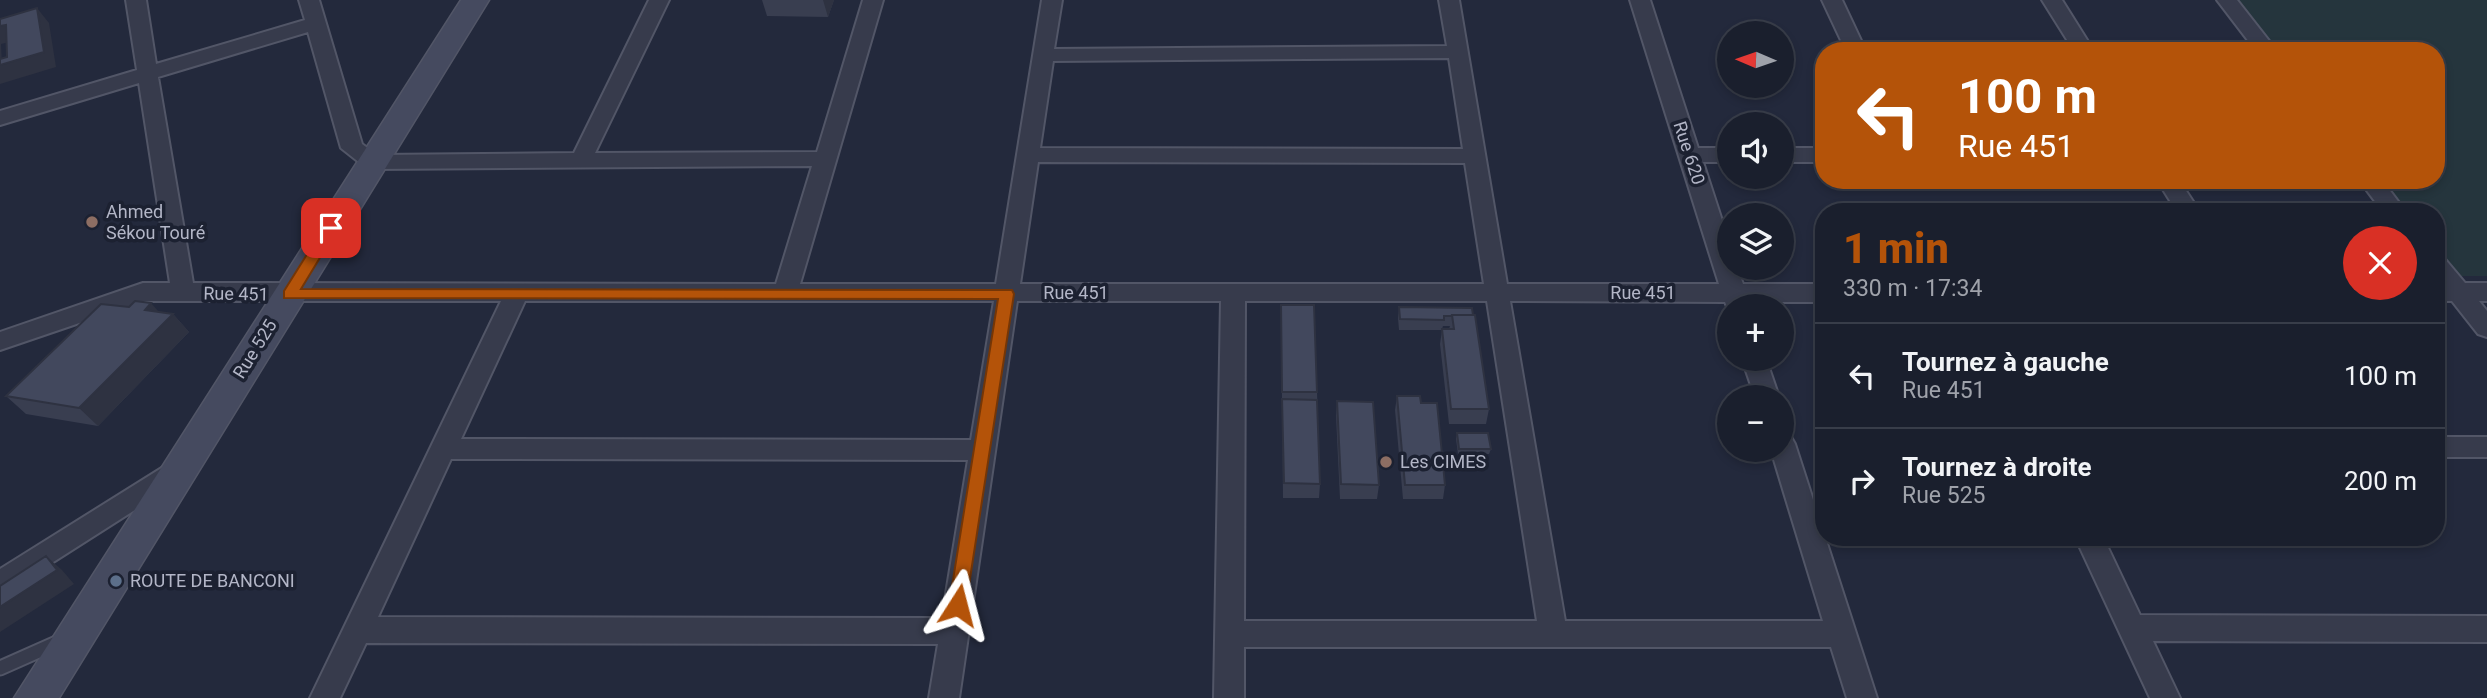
<!DOCTYPE html>
<html lang="fr">
<head>
<meta charset="utf-8">
<style>
  :root { --surface:#1a1f2d; --page:#232735; --text:#f1f3f6; --muted:#9fa2aa; --line:#383d49; --accent:#b45309 }
  body { margin:0; font-family:Roboto,sans-serif; background:var(--page); color:var(--text); height:100vh; display:flex; flex-direction:column; font-size:26px; white-space:nowrap }
  * { box-sizing:border-box; margin:0 }
  p { font-size:23px; color:var(--muted) }
  .icon { flex:none; width:38px; height:38px; fill:none; stroke:currentColor; stroke-width:2; stroke-linecap:round; stroke-linejoin:round }
  .map { position:relative; flex:1; overflow:hidden }
  .details { position:absolute; left:1815px; top:203px; width:630px; height:343px; display:flex; flex-direction:column; background:var(--surface); border-radius:28px; box-shadow:0 4px 10px #0003,0 0 0 2px var(--line) }
  .details>* { flex:none }
  .top-card { position:absolute; left:1815px; top:42px; width:630px; height:147px; border-radius:28px; box-shadow:0 4px 10px #0003,0 0 0 2px var(--line); background:#b45309; color:#fff; overflow:hidden }
  .needle { width:46px; rotate:272deg }
  .tools { position:absolute; left:1717px; top:21px; display:grid; gap:14px }
  .tools a { display:grid; place-items:center; width:77px; height:77px; border-radius:50%; background:var(--surface); box-shadow:0 4px 10px #0003,0 0 0 2px var(--line); font-size:35px }
  .pin { position:absolute; display:grid; place-items:center; width:60px; height:60px; color:#fff; margin:-30px; border-radius:14px; box-shadow:0 4px 10px #0006 }
  .me { position:absolute; width:77px; margin:-38px; rotate:9deg; stroke-linejoin:round; filter:drop-shadow(0 0 5px #0008) }
  .turn { display:flex; align-items:center; gap:24px; height:147px; padding:0 28px; font-size:32px }
  .turn .icon { width:91px; height:91px; stroke-width:2.5 }
  .turn b { display:block; font-size:49px; line-height:60px }
  .round { display:grid; place-items:center; flex:none; width:74px; height:74px; border-radius:37px; background:var(--page) }
  .summary { display:flex; align-items:center; justify-content:space-between; height:119px; padding:0 28px }
  h1 { font-size:42px; font-weight:800; line-height:52px; color:var(--accent) }
  ul { padding:0; list-style:none }
  li { display:flex; align-items:center; gap:21px; height:105px; padding:0 28px; border-top:2px solid var(--line) }
  li div { flex:1 }
  li b { display:block; font-size:26px }
  li em { font-style:normal }
  .map>svg:first-child { display:block }
  .green { fill:#25353d }
  .lines { fill:none; stroke-linecap:round; stroke-linejoin:round }
  .lane-casing { stroke:#525667; stroke-width:17 }
  .street-casing { stroke:#525667; stroke-width:4 }
  .secondary-casing { stroke:#525667; stroke-width:3 }
  .lane { stroke:#373b4c; stroke-width:13 }
  .street { fill:#373b4c; fill-rule:evenodd }
  .secondary { fill:#454a5f; fill-rule:evenodd }
  .wall { fill:#393e50; fill-rule:evenodd }
  .shaded-wall { fill:#2e3241 }
  .building { fill:#42485d; stroke:#2e3241; stroke-width:2 }
  .route { fill:#b45309; stroke:#753606; stroke-width:2 }
  .education-dot { fill:#8d6e63; stroke:#1c2131; stroke-width:2.5 }
  .service-dot { fill:#5c6f8a; stroke:#1c2131; stroke-width:2.5 }
  .labels { text-anchor:middle; stroke-width:7; stroke-linejoin:round; paint-order:stroke }
  .street-label { font-size:18px; fill:#b3b6c7; stroke:#1c2131 }
  .poi-label { font-size:18px; fill:#b3b6c7; stroke:#1c2131; text-anchor:start }
</style>
</head>
<body>
<div class="map">
<svg width="2487" height="698" viewBox="0 0 2487 698">
  <rect width="100%" height="100%" fill="#23293c"/>
  <path class="green" d="M2235 0H2487V276H2458L2436 248V212H2407L2381 180H2436V51H2276Z"/>
  <g class="lines">
    <g class="lane-casing">
      <path id="lane" d="M0 668 61 641"/>
    </g>
    <g class="street-casing">
      <path id="street" d="M126 0H146L156 64 305 20 299 0H319L362 144 377 155 574 153 649 0H669L595 153 817 152 863 0H883L800 284H996L1042 0H1062L1054 49 1447 46 1439 0H1459L1507 284H1719L1630 0H1650L1698 148H1729V162H1703L1729 242V268H1737L1743 284H1824V302H1748L1750 306H1729V311L1725 302 1510 301 1565 621H1823L1771 450H1782V434L1791 437 1795 444 1877 698H1847L1831 647H1244V698H1214L1221 301H1017L959 698H929L938 644 366 643 340 698H310L501 301H144L0 350V332L143 283H170L139 83 0 125V111L137 70ZM308 32 341 148 365 167 373 169 812 166 776 284 193 283 158 77ZM1449 58 1463 149 1040 148 1053 61ZM1038 162 1465 163 1484 284H1020ZM525 301H994L971 440 461 439ZM1245 301H1487L1537 621H1244ZM451 459 968 460 942 618 378 617Z
        M1822 0H1842L1866 51H1846Z
        M2042 0H2062L2094 51H2074Z
        M2217 0H2237L2277 51H2256Z
        M1782 148H1824V162H1782Z
        M2157 180H2179L2200 212H2177Z
        M2359 180H2382L2406 212H2383Z
        M2436 256 2444 258 2465 283H2487V301H2479L2487 311V337L2478 334 2452 301H2436Z
        M1742 359H1766L1779 397H1755Z
        M2436 437H2487V457H2436Z
        M176 459 185 462 189 470 185 478 0 596V569Z
        M2075 537H2103L2140 615 2487 616V642L2153 641 2180 698H2150Z"/>
    </g>
    <g class="secondary-casing">
      <path id="secondary" d="M461 0H489L59 698H14Z"/>
    </g>
    <use href="#lane" class="lane"/>
    <use href="#street" class="street"/>
    <use href="#secondary" class="secondary"/>
  </g>
  <path class="wall" d="M762 0H834L828 17 767 16Z
    M1281 305 1317 392 1320 484 1319 498H1283Z
    M1399 307 1472 308 1489 409 1486 424H1449L1440 344 1442 330H1399L1398 318ZM1443 326H1450L1449 329H1442Z
    M173 314 189 332 98 426 26 414 6 396Z
    M1397 396 1421 403 1445 485 1443 499H1403L1395 410Z
    M1337 401 1379 485 1377 499H1340L1336 416Z
    M1457 433 1491 449 1489 454H1458L1456 439Z"/>
  <path class="shaded-wall" d="M823 0H834L828 17Z
    M37 8 49 23 56 67 0 84V26L6 25 18 40 1 44 2 65 44 52Z
    M151 303 166 320 173 314 189 332 98 426 79 408 145 310Z
    M46 556 62 570 74 584 0 632V607Z"/>
  <path class="building" d="M37 8 44 52 0 65V59L7 57 6 25 0 26V19Z
    M135 301 151 303 145 310 173 314 79 408 6 396 101 304 129 307Z
    M1281 305H1314L1317 392H1282Z
    M1399 307 1472 308 1473 315H1452V316H1444V320L1400 319Z
    M1452 315H1475L1489 409H1451L1442 329H1454Z
    M1397 396H1420L1421 403H1437L1445 485H1405Z
    M1282 399 1317 400 1320 484 1284 483Z
    M1337 401 1373 402 1379 485 1341 484Z
    M1457 433H1488L1491 449H1459Z
    M46 556 57 570 0 607V586Z"/>
  <path class="route" d="M331 223 338 228 301 289 1012 290 1014 294 965 611H952L949 605 998 299 284 298V291L326 224Z"/>
  <g class="education-dot">
    <circle cx="92" cy="222" r="7"/>
    <circle cx="1386" cy="462" r="7"/>
  </g>
  <circle class="service-dot" cx="116" cy="581" r="7"/>
  <g class="labels">
    <g class="street-label">
      <text transform="translate(1689 153) rotate(72)" y="6">Rue 620</text>
      <text x="1076" y="299">Rue 451</text>
      <text x="1643" y="299">Rue 451</text>
      <text transform="translate(236 294) rotate(1)" y="6">Rue 451</text>
      <text transform="translate(255 349) rotate(-58)" y="6">Rue 525</text>
    </g>
    <g class="poi-label">
      <text x="106" y="218">Ahmed<tspan x="106" dy="21">Sékou Touré</tspan></text>
      <text x="1400" y="468">Les CIMES</text>
      <text x="130" y="587">ROUTE DE BANCONI</text>
    </g>
  </g>
</svg>
<div class="tools">
<a><svg class="needle" viewBox="-14 -14 28 28"><path d="M0-13l5 13h-10z" fill="#e53935"/><path d="M0 13l5-13h-10z" fill="#9fa2aa"/></svg></a>
<a><svg class="icon" aria-label="sound" viewBox="0 0 24 24"><path d="M4 9h4l5-4v14l-5-4H4zM17 9q2 3 0 6"/></svg></a>
<a><svg class="icon" aria-label="layers" viewBox="0 0 24 24"><path d="M12 4l9 5-9 5-9-5zM3 14l9 5 9-5"/></svg></a>
<a>+</a>
<a>−</a>
</div>
<div class="pin" style="left:331px;top:228px;background:#d93025"><svg class="icon" aria-label="arrive" viewBox="0 0 24 24"><path d="M6 21V4h12l-3 4 3 4H6"/></svg></div>
<svg class="me" style="left:958px;top:605px" viewBox="-20 -20 40 40"><path d="M0-17L14 15 0 8-14 15z" fill="#b45309" stroke="#fff" stroke-width="4"/></svg>
<div class="top-card">
<div class="turn"><svg class="icon" aria-label="left" viewBox="0 0 24 24"><path d="M17 20v-9H6M10 6l-5 5 5 5"/></svg><div><b>100 m</b>Rue 451</div></div>
</div>
<section class="details">
<div class="summary"><div><h1>1 min</h1><p>330 m · 17:34</p></div><a class="round" style="background:#d93025;color:#fff"><svg class="icon" aria-label="close" viewBox="0 0 24 24"><path d="M6 6l12 12M18 6L6 18"/></svg></a></div>
<ul>
<li><svg class="icon" aria-label="left" viewBox="0 0 24 24"><path d="M17 20v-9H6M10 6l-5 5 5 5"/></svg><div><b>Tournez à gauche</b><p>Rue 451</p></div><em>100 m</em></li>
<li><svg class="icon" aria-label="right" viewBox="0 0 24 24"><path d="M7 20v-9h11M14 6l5 5-5 5"/></svg><div><b>Tournez à droite</b><p>Rue 525</p></div><em>200 m</em></li>
</ul>
</section>
</div>
</body>
</html>
